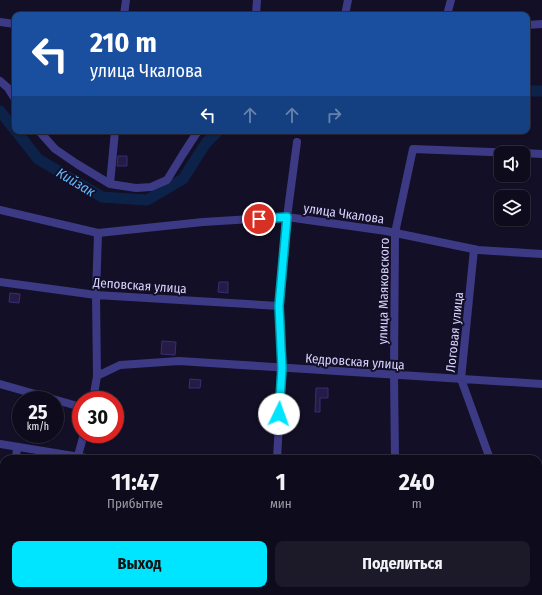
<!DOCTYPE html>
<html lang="ru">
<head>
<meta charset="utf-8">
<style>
  :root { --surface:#0e0b1c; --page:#1c1929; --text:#f1f3f6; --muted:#9b9ba3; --line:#2e2b3b; --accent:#00e5ff }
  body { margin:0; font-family:"Fira Sans Condensed",sans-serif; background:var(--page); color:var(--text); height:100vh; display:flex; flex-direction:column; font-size:15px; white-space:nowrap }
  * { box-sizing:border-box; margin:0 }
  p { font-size:13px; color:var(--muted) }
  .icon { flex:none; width:22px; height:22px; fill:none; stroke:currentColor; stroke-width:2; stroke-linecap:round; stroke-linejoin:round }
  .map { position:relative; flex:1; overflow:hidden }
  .side { position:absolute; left:0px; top:455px; width:542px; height:140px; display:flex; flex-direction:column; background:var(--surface); border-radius:12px 12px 0 0; box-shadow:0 1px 3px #0004,0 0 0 1px var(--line) }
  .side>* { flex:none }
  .guide { position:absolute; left:12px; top:12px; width:518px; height:122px; border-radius:8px; box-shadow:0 1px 3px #0004,0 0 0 1px var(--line); background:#1a4fa0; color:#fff; overflow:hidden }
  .controls { position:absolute; left:494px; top:146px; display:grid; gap:8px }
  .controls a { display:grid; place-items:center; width:36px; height:36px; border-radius:8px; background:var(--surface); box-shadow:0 1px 3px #0004,0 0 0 1px var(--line); font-size:20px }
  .speed { position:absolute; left:12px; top:391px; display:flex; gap:8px; font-size:20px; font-weight:700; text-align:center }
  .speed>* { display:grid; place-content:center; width:52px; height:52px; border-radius:50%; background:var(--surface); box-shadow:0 1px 3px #0004,0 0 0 1px var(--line); line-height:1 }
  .speed small { font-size:10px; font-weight:400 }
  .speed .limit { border:6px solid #d22; background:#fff; color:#111 }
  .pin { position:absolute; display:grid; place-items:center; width:34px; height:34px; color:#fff; margin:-17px; border:2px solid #fff; border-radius:50%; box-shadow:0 1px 4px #0007 }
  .me { position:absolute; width:44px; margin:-22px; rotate:3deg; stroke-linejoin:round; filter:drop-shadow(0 0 3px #0008) }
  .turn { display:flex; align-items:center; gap:14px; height:84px; padding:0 12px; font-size:18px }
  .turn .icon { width:52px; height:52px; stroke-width:2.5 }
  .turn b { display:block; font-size:28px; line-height:34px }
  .lanes { display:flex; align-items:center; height:38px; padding:0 12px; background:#0003; justify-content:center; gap:20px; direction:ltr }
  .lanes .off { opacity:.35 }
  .eta { display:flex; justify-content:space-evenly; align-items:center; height:68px; text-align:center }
  .eta b { font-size:24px; font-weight:700; line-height:28px }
  .cta { display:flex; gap:8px; margin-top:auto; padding:8px 12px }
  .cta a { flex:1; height:46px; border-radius:8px; background:var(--accent); color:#111; font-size:16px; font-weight:700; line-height:46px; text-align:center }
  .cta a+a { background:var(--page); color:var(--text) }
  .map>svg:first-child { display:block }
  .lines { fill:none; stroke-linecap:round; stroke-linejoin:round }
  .river { stroke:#0c2248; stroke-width:11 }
  .building { fill:#241b47; stroke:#3b2d73 }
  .minor { stroke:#3d3a85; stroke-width:8 }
  .route-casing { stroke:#0095a6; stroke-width:10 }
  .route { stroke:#00e5ff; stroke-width:7 }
  .labels { text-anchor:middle; stroke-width:4; stroke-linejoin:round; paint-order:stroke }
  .street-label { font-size:13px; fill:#d9d4ff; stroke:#130f26 }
  .water-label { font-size:14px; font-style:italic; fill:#62b6ff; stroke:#130f26 }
</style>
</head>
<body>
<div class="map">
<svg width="542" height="595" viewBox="0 0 542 595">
  <rect width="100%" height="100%" fill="#130f26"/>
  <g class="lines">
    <path class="river" d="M527 91H542
      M0 111 15 130
      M16 131 38 159 102 197 147 200 183 179 206 143 218 131"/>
  </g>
  <path class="building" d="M118 156H127V166H117Z
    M219 282H228V293L218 292Z
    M10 293 20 294 19 303 9 302Z
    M162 341 176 342 175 355 161 354Z
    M190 379 201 380 200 388H189Z
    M316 388H328V398H320V412H315Z"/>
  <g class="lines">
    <path class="minor" d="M124 15 126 0
      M256 15 257 0
      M345 15 348 0
      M447 15 451 0
      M0 22 15 24
      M527 25 542 24
      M0 81 8 88 15 99
      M39 131 55 149 77 164 110 184 136 188 151 187 167 180 183 154 198 131
      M523 153 542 154
      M110 184 115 131
      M0 210 98 233 203 222 287 217 386 231 478 250 542 254
      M474 249 461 379 490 459
      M0 282 96 295 279 306
      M97 376 120 365 179 361 542 384
      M0 384 81 407
      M93 400 97 376 96 295 98 233
      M0 444 92 459
      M16 459 17 447
      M77 459 84 434
      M277 459 282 368 279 306 287 217 297 142
      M395 459 394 375 395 233 413 149 515 153
      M538 505 542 506
      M538 533 542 539
      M0 561 4 562
      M0 590H4
      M12 591 51 595
      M217 591 266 595
      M274 595V591
      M388 595V591"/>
  </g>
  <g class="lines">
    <g class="route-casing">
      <path id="route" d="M259 219 287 217 279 306 282 368 279 414"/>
    </g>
    <use href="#route" class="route"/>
  </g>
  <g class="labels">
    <g class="street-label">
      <text transform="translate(344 213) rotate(8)" y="5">улица Чкалова</text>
      <text transform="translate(140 285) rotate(4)" y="5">Деповская улица</text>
      <text transform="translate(383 291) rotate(-89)" y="5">улица Маяковского</text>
      <text transform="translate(454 332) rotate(-84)" y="5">Логовая улица</text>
      <text transform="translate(355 361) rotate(4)" y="5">Кедровская улица</text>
    </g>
    <g class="water-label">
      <text transform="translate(76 182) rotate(31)" y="5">Кийзак</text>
    </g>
  </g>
</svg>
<div class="controls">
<a><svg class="icon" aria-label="sound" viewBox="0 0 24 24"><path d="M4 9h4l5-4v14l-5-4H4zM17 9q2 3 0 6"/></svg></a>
<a><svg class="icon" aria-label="layers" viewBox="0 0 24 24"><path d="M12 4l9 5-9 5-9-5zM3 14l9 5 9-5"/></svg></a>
</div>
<div class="speed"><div>25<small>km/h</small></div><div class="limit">30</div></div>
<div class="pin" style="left:259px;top:219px;background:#d93025"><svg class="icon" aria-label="arrive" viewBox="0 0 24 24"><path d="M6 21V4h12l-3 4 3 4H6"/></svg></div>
<svg class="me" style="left:279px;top:414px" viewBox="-20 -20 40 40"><circle r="19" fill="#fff"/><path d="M0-13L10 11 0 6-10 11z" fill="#00e5ff"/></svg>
<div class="guide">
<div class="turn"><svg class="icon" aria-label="left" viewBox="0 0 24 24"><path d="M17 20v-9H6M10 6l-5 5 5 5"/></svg><div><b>210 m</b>улица Чкалова</div></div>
<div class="lanes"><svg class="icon" aria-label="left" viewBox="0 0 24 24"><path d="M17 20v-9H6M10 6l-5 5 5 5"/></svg><svg class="icon off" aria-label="ahead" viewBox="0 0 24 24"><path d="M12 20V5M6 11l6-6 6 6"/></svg><svg class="icon off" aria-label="ahead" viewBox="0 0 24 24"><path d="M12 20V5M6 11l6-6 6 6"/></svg><svg class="icon off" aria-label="right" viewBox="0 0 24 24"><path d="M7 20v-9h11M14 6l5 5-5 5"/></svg></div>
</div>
<section class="side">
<div class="eta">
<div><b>11:47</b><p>Прибытие</p></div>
<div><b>1</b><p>мин</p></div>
<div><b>240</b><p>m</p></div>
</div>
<div class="cta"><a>Выход</a><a>Поделиться</a></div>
</section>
</div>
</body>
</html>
